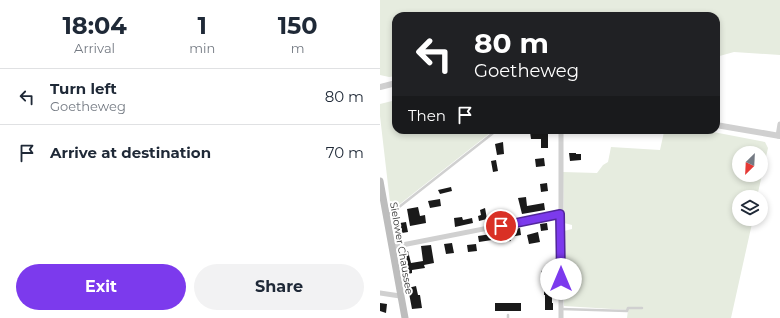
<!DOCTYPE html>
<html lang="en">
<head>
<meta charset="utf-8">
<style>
  :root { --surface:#fff; --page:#f2f2f3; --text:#1f2937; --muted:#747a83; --line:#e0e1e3; --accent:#7c3aed }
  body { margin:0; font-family:Montserrat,sans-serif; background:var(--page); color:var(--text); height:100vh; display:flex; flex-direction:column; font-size:15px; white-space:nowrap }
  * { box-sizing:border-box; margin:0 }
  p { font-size:13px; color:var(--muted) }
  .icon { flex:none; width:22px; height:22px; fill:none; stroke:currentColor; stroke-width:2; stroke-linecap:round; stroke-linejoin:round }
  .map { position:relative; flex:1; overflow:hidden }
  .drawer { display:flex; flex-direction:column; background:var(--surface); width:380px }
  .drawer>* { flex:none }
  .top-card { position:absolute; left:12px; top:12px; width:328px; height:122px; border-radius:12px; box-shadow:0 2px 6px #0003; background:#202124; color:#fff; overflow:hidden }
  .needle { width:26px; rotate:204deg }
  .fabs { position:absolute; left:352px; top:146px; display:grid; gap:8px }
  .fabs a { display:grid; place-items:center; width:36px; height:36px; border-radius:50%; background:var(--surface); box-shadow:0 2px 6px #0003; font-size:20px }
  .pin { position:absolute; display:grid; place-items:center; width:34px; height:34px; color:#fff; margin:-17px; border:2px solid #fff; border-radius:50%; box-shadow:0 1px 4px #0007 }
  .me { position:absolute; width:44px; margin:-22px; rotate:0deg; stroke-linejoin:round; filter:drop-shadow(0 0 3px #0008) }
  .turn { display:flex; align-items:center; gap:14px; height:84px; padding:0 16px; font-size:18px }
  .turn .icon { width:52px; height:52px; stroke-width:2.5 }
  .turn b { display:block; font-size:28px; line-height:34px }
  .then { display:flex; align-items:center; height:38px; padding:0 16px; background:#0003; gap:8px; font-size:15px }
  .eta { display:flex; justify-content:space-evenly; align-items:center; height:68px; text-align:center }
  .eta b { font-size:24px; font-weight:700; line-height:28px }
  .button { display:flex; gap:8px; margin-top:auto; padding:8px 16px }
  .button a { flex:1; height:46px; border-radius:24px; background:var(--accent); color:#fff; font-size:16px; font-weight:700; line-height:46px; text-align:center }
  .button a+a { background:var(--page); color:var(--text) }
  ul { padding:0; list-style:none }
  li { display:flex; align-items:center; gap:12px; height:56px; padding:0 16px; border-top:1px solid var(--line) }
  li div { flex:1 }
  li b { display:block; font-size:15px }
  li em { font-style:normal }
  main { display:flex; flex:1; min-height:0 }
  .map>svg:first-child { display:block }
  .green { fill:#e6ecdf; fill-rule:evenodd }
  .building { fill:#1a1a1a }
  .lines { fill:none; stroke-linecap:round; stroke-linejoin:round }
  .service { stroke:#d0d0d0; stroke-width:2.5 }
  .minor { stroke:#d0d0d0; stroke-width:5 }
  .tertiary { stroke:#d0d0d0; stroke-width:6 }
  .secondary { stroke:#bdbdbd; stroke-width:7 }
  .route-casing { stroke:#51269a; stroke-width:10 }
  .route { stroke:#7c3aed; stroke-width:7 }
  .labels { text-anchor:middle; stroke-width:4; stroke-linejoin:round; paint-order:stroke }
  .street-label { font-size:10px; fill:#333; stroke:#fff }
</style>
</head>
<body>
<main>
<section class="drawer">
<div class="eta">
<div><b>18:04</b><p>Arrival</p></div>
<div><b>1</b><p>min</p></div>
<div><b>150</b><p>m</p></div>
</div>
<ul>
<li><svg class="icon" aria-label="left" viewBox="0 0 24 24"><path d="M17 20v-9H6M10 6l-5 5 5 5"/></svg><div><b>Turn left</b><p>Goetheweg</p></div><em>80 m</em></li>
<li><svg class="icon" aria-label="arrive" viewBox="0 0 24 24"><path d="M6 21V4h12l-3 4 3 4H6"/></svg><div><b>Arrive at destination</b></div><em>70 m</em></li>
</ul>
<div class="button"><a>Exit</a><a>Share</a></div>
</section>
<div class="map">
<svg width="400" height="318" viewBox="0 0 400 318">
  <rect width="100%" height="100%" fill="#fff"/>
  <path class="green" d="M0 0H400V55L354 52 336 57V16H16V76L9 77 0 75Z
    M16 100V130H114L11 211 0 116V104Z
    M288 130H323L385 142 388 148 377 197H359V219H373L351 318H247L248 310 184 306V231L192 229V225L184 223 183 172 217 173 223 165 228 162 231 147 280 150 284 132H288ZM359 153H381V175H359Z"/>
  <path class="building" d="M161 130H168V148H161V139H151L150 132 161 131Z
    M123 142 124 154 117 155 115 144Z
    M189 153H196V154H201V160L190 161Z
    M164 158 165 166 156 167 155 159Z
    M116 160 118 171 113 172 111 161Z
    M167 183 168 191 161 192 160 184Z
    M71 187 72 191 60 194 58 190Z
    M146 197 147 206 164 203 165 210 142 214 138 198Z
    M60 199 61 206 50 208 48 201Z
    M38 207 40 216 45 215 46 223 30 226 27 209Z
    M105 208 107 219 99 221 98 216 101 215 100 210Z
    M123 211 124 217 116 219 115 212Z
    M82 217 83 220 92 218 93 223 75 227 74 218Z
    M26 222 28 232 22 233 20 223Z
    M167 223 168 230 161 231 160 224Z
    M140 228 141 235 130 237 131 241 119 242 118 232Z
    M158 232 160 242 149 244 147 235Z
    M111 234 112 240 99 242 98 236Z
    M72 243 74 253 66 254 64 244Z
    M96 244 97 251 88 252 87 245Z
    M51 245 54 263 44 265 45 268 32 270V273L25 275 23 268 24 267 21 253 28 251 31 263 43 261 41 246Z
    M167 269 168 275 174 274 175 278V284H172V303H173V310H165V295H164V287H165L161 271Z
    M36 286 38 295H40L42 308 32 309 28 288Z
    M0 303 7 304 6 313 0 311Z
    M115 303H141V311H115Z"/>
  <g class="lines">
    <path class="service" d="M7 215 14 211 117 130
      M181 309 247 311 248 308H262
      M128 315V318"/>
    <path class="minor" d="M181 130V318
      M398 136 400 124
      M12 247 180 214
      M0 293 20 296"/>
    <path class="tertiary" d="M0 87 16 83
      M336 125 400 136"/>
    <path class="secondary" d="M0 181 25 318"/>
  </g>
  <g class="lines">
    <g class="route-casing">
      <path id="route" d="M121 226 180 214 181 279"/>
    </g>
    <use href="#route" class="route"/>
  </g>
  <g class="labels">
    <g class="street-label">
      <text transform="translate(22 248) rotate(80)" y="4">Sielower Chaussee</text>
    </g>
  </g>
</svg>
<div class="fabs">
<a><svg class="needle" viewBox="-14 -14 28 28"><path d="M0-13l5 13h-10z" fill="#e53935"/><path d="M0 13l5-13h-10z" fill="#747a83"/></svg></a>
<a><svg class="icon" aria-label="layers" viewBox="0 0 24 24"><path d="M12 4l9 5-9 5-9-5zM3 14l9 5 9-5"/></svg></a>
</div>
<div class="pin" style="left:121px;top:226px;background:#d93025"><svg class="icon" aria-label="arrive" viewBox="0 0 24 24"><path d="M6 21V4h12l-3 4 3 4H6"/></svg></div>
<svg class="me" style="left:181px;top:279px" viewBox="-20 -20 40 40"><circle r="19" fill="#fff"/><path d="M0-13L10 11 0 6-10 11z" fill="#7c3aed"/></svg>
<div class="top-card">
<div class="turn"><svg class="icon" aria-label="left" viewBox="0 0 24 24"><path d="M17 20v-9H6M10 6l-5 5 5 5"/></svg><div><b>80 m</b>Goetheweg</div></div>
<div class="then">Then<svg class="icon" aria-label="arrive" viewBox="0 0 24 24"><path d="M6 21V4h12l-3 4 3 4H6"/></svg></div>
</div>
</div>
</main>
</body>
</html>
